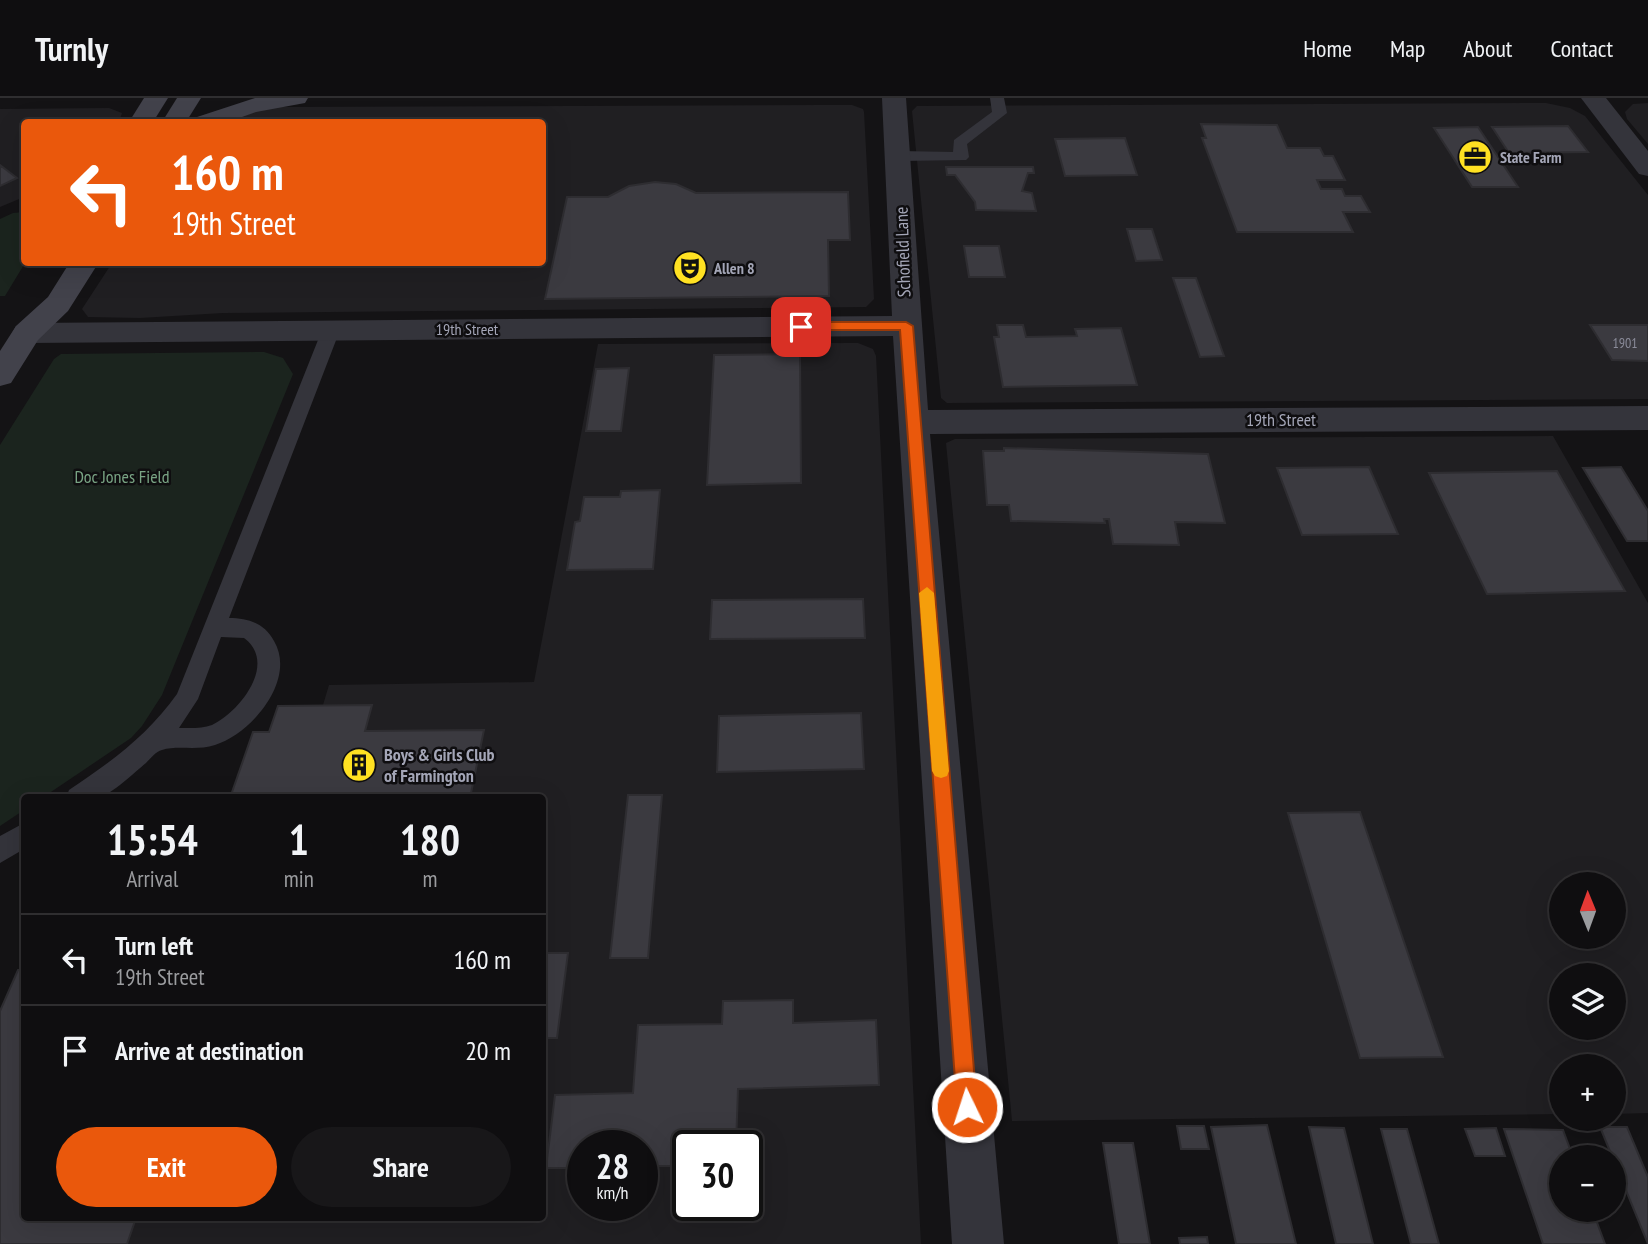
<!DOCTYPE html>
<html lang="en">
<head>
<meta charset="utf-8">
<style>
  :root { --surface:#0f0e10; --page:#181719; --text:#f1f3f6; --muted:#9b9c9f; --line:#2f2e30; --accent:#ea580c }
  body { margin:0; font-family:"PT Sans Narrow",sans-serif; background:var(--page); color:var(--text); height:100vh; display:flex; flex-direction:column; font-size:26px; white-space:nowrap }
  * { box-sizing:border-box; margin:0 }
  p { font-size:23px; color:var(--muted) }
  .icon { flex:none; width:38px; height:38px; fill:none; stroke:currentColor; stroke-width:2; stroke-linecap:round; stroke-linejoin:round }
  .map { position:relative; flex:1; overflow:hidden }
  .panel { position:absolute; left:21px; top:696px; width:525px; height:427px; display:flex; flex-direction:column; background:var(--surface); border-radius:7px; box-shadow:0 7px 28px #0002,0 0 0 2px var(--line) }
  .panel>* { flex:none }
  .guide { position:absolute; left:21px; top:21px; width:525px; height:147px; border-radius:7px; box-shadow:0 7px 28px #0002,0 0 0 2px var(--line); background:#ea580c; color:#fff; overflow:hidden }
  .needle { width:46px; rotate:359deg }
  .tools { position:absolute; left:1549px; top:774px; display:grid; gap:14px }
  .tools a { display:grid; place-items:center; width:77px; height:77px; border-radius:50%; background:var(--surface); box-shadow:0 7px 28px #0002,0 0 0 2px var(--line); font-size:35px }
  .speed { position:absolute; left:567px; top:1032px; display:flex; gap:14px; font-size:35px; font-weight:700; text-align:center }
  .speed>* { display:grid; place-content:center; width:91px; height:91px; border-radius:50%; background:var(--surface); box-shadow:0 7px 28px #0002,0 0 0 2px var(--line); line-height:1 }
  .speed small { font-size:18px; font-weight:400 }
  .speed .limit { border:4px solid #111; border-radius:10px; background:#fff; color:#111 }
  .pin { position:absolute; display:grid; place-items:center; width:60px; height:60px; color:#fff; margin:-30px; border-radius:14px; box-shadow:0 4px 10px #0006 }
  .me { position:absolute; width:77px; margin:-38px; rotate:356deg; stroke-linejoin:round; filter:drop-shadow(0 0 5px #0008) }
  .turn { display:flex; align-items:center; gap:24px; height:147px; padding:0 35px; font-size:32px }
  .turn .icon { width:91px; height:91px; stroke-width:2.5 }
  .turn b { display:block; font-size:49px; line-height:60px }
  .eta { display:flex; justify-content:space-evenly; align-items:center; height:119px; text-align:center }
  .eta b { font-size:42px; font-weight:800; line-height:49px }
  .button { display:flex; gap:14px; margin-top:auto; padding:14px 35px }
  .button a { flex:1; height:80px; border-radius:42px; background:var(--accent); color:#fff; font-size:28px; font-weight:800; line-height:80px; text-align:center }
  .button a+a { background:var(--page); color:var(--text) }
  ul { padding:0; list-style:none }
  li { display:flex; align-items:center; gap:21px; height:91px; padding:0 35px; border-top:2px solid var(--line) }
  li div { flex:1 }
  li b { display:block; font-size:26px }
  li em { font-style:normal }
  header { display:flex; align-items:center; gap:42px; box-sizing:border-box; height:98px; padding:0 35px; background:var(--surface); border-bottom:2px solid var(--line) }
  header strong { font-size:33px }
  nav { display:flex; gap:38px; margin-inline-start:auto; font-size:24px }
  .map>svg:first-child { display:block }
  .built { fill:#201f22; fill-rule:evenodd }
  .green { fill:#1b241e }
  .building { fill:#3b3a40; stroke:#2e2d31; stroke-width:2 }
  .lines { fill:none; stroke-linecap:round; stroke-linejoin:round }
  .service { fill:#34343b; fill-rule:evenodd }
  .minor { fill:#34343b; fill-rule:evenodd }
  .tertiary { fill:#34343b; fill-rule:evenodd }
  .secondary { fill:#42424b; fill-rule:evenodd }
  .route { fill:#ea580c; stroke:#983908; stroke-width:2 }
  .slow { fill:#f59e0b }
  .labels { text-anchor:middle; stroke-width:5; stroke-linejoin:round; paint-order:stroke }
  .number-label { font-size:14px; fill:#8a8b99 }
  .far-poi-label { font-size:16px; font-weight:bold; fill:#a4a6b7; stroke:#0f0e10; text-anchor:start }
  .far-street-label { font-size:16px; fill:#a4a6b7; stroke:#0f0e10 }
  .street-label { font-size:18px; fill:#a4a6b7; stroke:#0f0e10 }
  .park-label { font-size:18px; fill:#79a484; stroke:#0f0e10 }
  .poi-label { font-size:18px; font-weight:bold; fill:#a4a6b7; stroke:#0f0e10; text-anchor:start }
</style>
</head>
<body>
<header>
<strong>Turnly</strong>
<nav><a>Home</a><a>Map</a><a>About</a><a>Contact</a></nav>
</header>
<div class="map">
<svg width="1648" height="1146" viewBox="0 0 1648 1146">
  <rect width="100%" height="100%" fill="#141315"/>
  <path class="built" d="M1546 5 1570 10 1585 18 1648 97V301L947 305 941 300 912 13 917 8Z
    M1648 5V46L1627 21 1625 14 1633 6Z
    M823 7H852L863 11 864 14 874 201 866 209 223 215 140 220 88 219 82 211 112 165 542 164V24H214L249 12 276 9Z
    M109 10 122 15 119 24H24V99L0 109V11Z
    M858 245 873 251 876 258 921 1146H0V913L18 872H24V1120H542V700H230L269 634 278 608 323 607 329 587 534 584 598 246ZM583 1048H642V1108H583ZM688 1048H747V1108H688Z
    M1553 338 1648 505V1015L1614 1016V968H1561V1016L1012 1023 946 345 955 341ZM1561 786H1614V838H1561ZM1561 877H1614V929H1561Z"/>
  <path class="green" d="M24 114 25 165 5 198H0V121L13 115Z
    M264 254 283 260 293 276 162 597 142 628 131 640 42 700H24V712L0 728V347L54 261 61 256Z"/>
  <path class="building" d="M1201 26 1277 27 1287 50H1320L1324 58H1333L1345 82H1317L1321 91H1342L1345 98H1361L1370 114H1343L1353 134H1237L1202 40H1206Z
    M1568 28 1588 54 1509 55 1492 29Z
    M1478 29 1518 89H1472L1434 30Z
    M1125 40 1137 77 1065 78 1055 41Z
    M0 67 17 80 0 88Z
    M946 69H1033L1034 75H1028L1022 93 1032 95 1036 113 976 112 975 104 955 77H947Z
    M655 84 676 86 696 95 848 94 850 142H828L829 198 545 201 567 99H608L629 88Z
    M1127 131H1152L1162 162 1136 163Z
    M964 148H999L1005 179H969Z
    M1173 180H1196L1224 258 1200 259Z
    M997 227H1023L1026 239 1077 238 1075 231 1121 230 1137 287 1003 289 994 239H999Z
    M1590 227H1648V263L1612 262Z
    M800 256 801 385 707 387 714 257Z
    M629 270 621 333H586L596 271Z
    M1004 350 1208 356 1225 425 1175 424 1179 447 1113 446 1109 421H1104L1105 425 1011 423 1009 407H987L983 353H1004Z
    M1369 369 1398 436 1302 437 1277 370Z
    M1621 369 1648 413V443H1627L1583 370Z
    M1557 373 1625 493 1487 496 1429 375Z
    M660 392 653 471 567 472 575 424 580 423 584 399H620L621 393Z
    M863 501 865 540 710 541 712 502Z
    M372 607 365 633 484 632 470 700H230L253 634H269L278 608Z
    M861 615 864 671 717 674 719 618Z
    M628 697H662L648 860H610Z
    M1360 714 1443 959 1360 960 1288 715Z
    M542 855H568L557 940H542Z
    M18 872H24V1120H136L127 1146H0V913Z
    M793 902V925L876 922 879 987 738 991 736 1048H688V1068H642V1048H583V1070H546L555 997 633 995 638 927 722 926 723 903Z
    M1267 1027 1296 1146H1236L1211 1029Z
    M1177 1028H1204L1209 1051H1181Z
    M1309 1029 1344 1030 1373 1146H1336Z
    M1600 1029H1627L1648 1079V1146Z
    M1496 1030 1505 1058H1475L1465 1031Z
    M1381 1031H1407L1439 1146H1411Z
    M1504 1031 1563 1032 1573 1059H1561V1111H1592L1605 1146H1543Z
    M1103 1045H1133L1150 1146H1119Z
    M1207 1139 1208 1146H1180L1179 1140Z"/>
  <g class="lines">
    <path class="service" d="M990 0H1004L1007 15 967 46 969 59 966 62 899 63 891 58 899 53 953 54 954 42 992 14Z
      M331 226 340 232 229 520C248 520 264 525 274 543 297 582 251 636 215 647 197 653 177 647 162 652 156 653 150 661 146 665 135 674 111 697 98 700 89 702 75 700 66 700L69 692C111 664 148 637 177 596L322 232ZM221 539 244 540C278 565 240 614 212 627 202 631 189 630 179 630L198 601Z
      M24 725V751L0 765V738Z"/>
    <path class="minor" d="M882 0H906L928 312 1648 308V332L930 336 1004 1146H952L893 238 27 245 16 242 12 235 16 228 27 225 892 218Z"/>
    <path class="tertiary" d="M1581 0H1606L1648 53V78L1639 76Z"/>
    <path class="secondary" d="M144 0H168L153 24H129Z
      M177 0H201L186 24H162Z
      M308 0 305 5 256 14 228 24H194L197 19 255 0Z
      M70 164H99L68 213 38 242 11 285 0 288V253L16 228 48 199Z"/>
  </g>
  <path class="route" d="M801 224H906L913 228 977 1009 974 1016 967 1019 960 1016 957 1009 900 232H797V226Z"/>
  <path class="slow" d="M927 489 934 495 949 673 947 678 941 680 935 678 932 673 919 495Z"/>
  <defs>
    <g id="office-disc" transform="scale(1.75)"><circle r="9.5" fill="#ffe122" stroke="#0f0e10"/><path d="M-6-3h4V-5.5h4V-3h4V5H-6ZM-1-4.5V-3h2v-1.5ZM-6 0V1H6V0Z" fill="#111"/></g>
    <g id="theatre-disc" transform="scale(1.75)"><circle r="9.5" fill="#ffe122" stroke="#0f0e10"/><path d="M-5-5.5Q0-4 5-5.5V0Q5 5 0 6Q-5 5-5 0ZM-3.3-2.5H-1v1.5H-3.3ZM1-2.5H3.3v1.5H1ZM-2.8 1Q0 5.5 2.8 1Z" fill="#111"/></g>
    <g id="building-disc" transform="scale(1.75)"><circle r="9.5" fill="#ffe122" stroke="#0f0e10"/><path d="M-4-6H4V6H1V3H-1V6H-4ZM-2.5-4.3h1.7v1.8h-1.7ZM.8-4.3h1.7v1.8H.8ZM-2.5-1h1.7V.8h-1.7ZM.8-1h1.7V.8H.8Z" fill="#111"/></g>
  </defs>
  <g fill-rule="evenodd">
    <use href="#office-disc" x="1475" y="59"/>
    <use href="#theatre-disc" x="690" y="170"/>
    <use href="#building-disc" x="359" y="667"/>
  </g>
  <g class="labels">
    <g class="number-label">
      <text x="1625" y="250">1901</text>
    </g>
    <g class="far-poi-label">
      <text x="1500" y="65">State Farm</text>
      <text x="714" y="176">Allen 8</text>
    </g>
    <g class="far-street-label">
      <text x="467" y="237">19th Street</text>
    </g>
    <g class="street-label">
      <text transform="translate(903 154) rotate(-92)" y="6">Schofield Lane</text>
      <text x="1281" y="328">19th Street</text>
    </g>
    <g class="park-label">
      <text x="122" y="385">Doc Jones Field</text>
    </g>
    <g class="poi-label">
      <text x="384" y="663">Boys &amp; Girls Club<tspan x="384" dy="21">of Farmington</tspan></text>
    </g>
  </g>
</svg>
<div class="tools">
<a><svg class="needle" viewBox="-14 -14 28 28"><path d="M0-13l5 13h-10z" fill="#e53935"/><path d="M0 13l5-13h-10z" fill="#9b9c9f"/></svg></a>
<a><svg class="icon" aria-label="layers" viewBox="0 0 24 24"><path d="M12 4l9 5-9 5-9-5zM3 14l9 5 9-5"/></svg></a>
<a>+</a>
<a>−</a>
</div>
<div class="speed"><div>28<small>km/h</small></div><div class="limit">30</div></div>
<div class="pin" style="left:801px;top:229px;background:#d93025"><svg class="icon" aria-label="arrive" viewBox="0 0 24 24"><path d="M6 21V4h12l-3 4 3 4H6"/></svg></div>
<svg class="me" style="left:967px;top:1009px" viewBox="-20 -20 40 40"><circle r="17" fill="#ea580c" stroke="#fff" stroke-width="3"/><path d="M0-11L8 9 0 5-8 9z" fill="#fff"/></svg>
<div class="guide">
<div class="turn"><svg class="icon" aria-label="left" viewBox="0 0 24 24"><path d="M17 20v-9H6M10 6l-5 5 5 5"/></svg><div><b>160 m</b>19th Street</div></div>
</div>
<section class="panel">
<div class="eta">
<div><b>15:54</b><p>Arrival</p></div>
<div><b>1</b><p>min</p></div>
<div><b>180</b><p>m</p></div>
</div>
<ul>
<li><svg class="icon" aria-label="left" viewBox="0 0 24 24"><path d="M17 20v-9H6M10 6l-5 5 5 5"/></svg><div><b>Turn left</b><p>19th Street</p></div><em>160 m</em></li>
<li><svg class="icon" aria-label="arrive" viewBox="0 0 24 24"><path d="M6 21V4h12l-3 4 3 4H6"/></svg><div><b>Arrive at destination</b></div><em>20 m</em></li>
</ul>
<div class="button"><a>Exit</a><a>Share</a></div>
</section>
</div>
</body>
</html>
